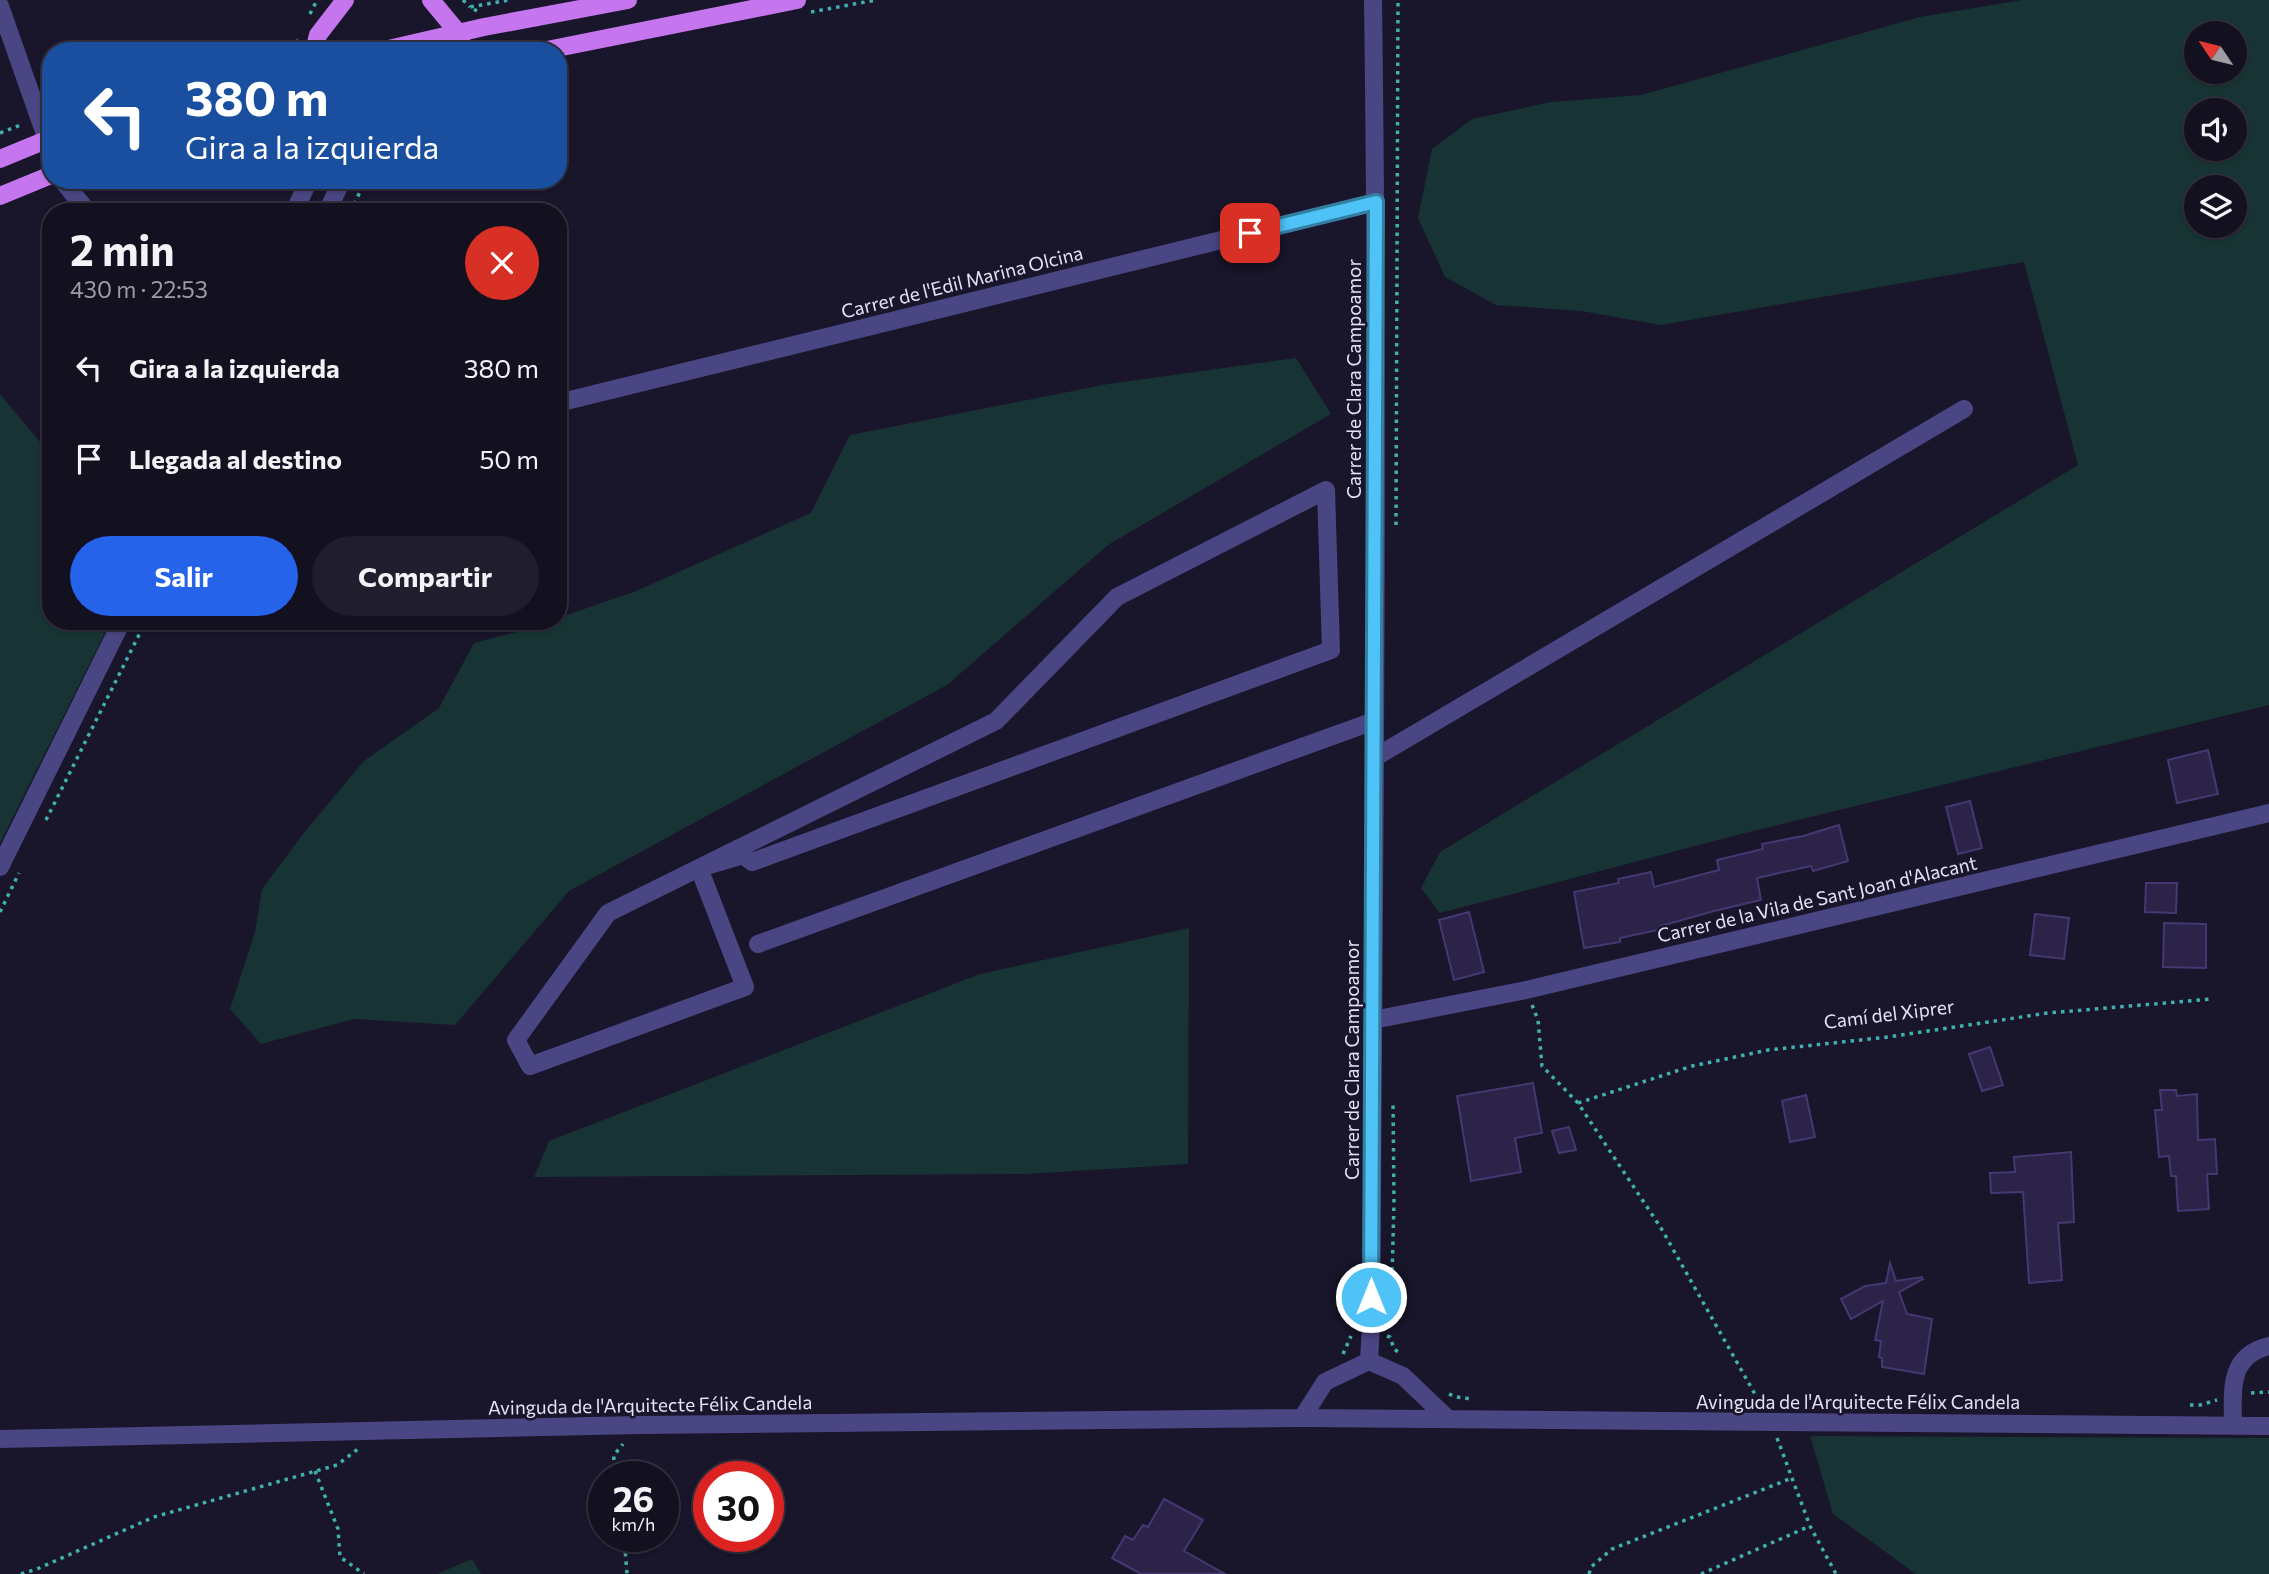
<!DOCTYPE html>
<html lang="es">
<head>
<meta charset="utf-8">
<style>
  :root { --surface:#131020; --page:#201e2d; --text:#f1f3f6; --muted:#9d9da5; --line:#32303e; --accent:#2563eb }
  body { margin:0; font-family:Commissioner,sans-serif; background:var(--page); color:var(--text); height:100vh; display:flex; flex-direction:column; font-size:26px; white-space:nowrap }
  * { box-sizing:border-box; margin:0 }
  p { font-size:23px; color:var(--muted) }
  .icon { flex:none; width:38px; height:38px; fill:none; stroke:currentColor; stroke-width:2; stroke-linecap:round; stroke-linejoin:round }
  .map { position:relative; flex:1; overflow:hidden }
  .drawer { position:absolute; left:42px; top:203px; width:525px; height:427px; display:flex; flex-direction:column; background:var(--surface); border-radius:28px; box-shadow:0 2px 5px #0004,0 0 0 2px var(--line) }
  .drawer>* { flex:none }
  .hud { position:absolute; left:42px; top:42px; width:525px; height:147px; border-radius:28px; box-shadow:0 2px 5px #0004,0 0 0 2px var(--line); background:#1a4fa0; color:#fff; overflow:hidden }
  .needle { width:46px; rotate:305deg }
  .buttons { position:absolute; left:2184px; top:21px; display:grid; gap:14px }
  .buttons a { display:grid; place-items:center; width:63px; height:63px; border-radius:50%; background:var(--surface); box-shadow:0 2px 5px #0004,0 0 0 2px var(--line); font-size:35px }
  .speed { position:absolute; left:588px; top:1461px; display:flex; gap:14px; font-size:35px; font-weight:700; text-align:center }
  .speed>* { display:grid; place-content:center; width:91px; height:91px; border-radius:50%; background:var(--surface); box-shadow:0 2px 5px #0004,0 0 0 2px var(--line); line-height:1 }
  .speed small { font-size:18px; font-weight:400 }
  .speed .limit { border:10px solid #d22; background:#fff; color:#111 }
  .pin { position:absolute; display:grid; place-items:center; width:60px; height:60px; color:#fff; margin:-30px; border-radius:14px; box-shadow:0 4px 10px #0006 }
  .me { position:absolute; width:77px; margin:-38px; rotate:0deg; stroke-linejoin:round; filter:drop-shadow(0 0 5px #0008) }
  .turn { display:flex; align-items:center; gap:24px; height:147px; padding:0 28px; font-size:32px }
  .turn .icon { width:91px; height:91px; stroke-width:2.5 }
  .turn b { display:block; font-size:49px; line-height:60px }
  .round { display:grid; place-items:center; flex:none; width:74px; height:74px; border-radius:37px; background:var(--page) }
  .overview { display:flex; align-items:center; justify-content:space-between; height:119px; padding:0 28px }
  h1 { font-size:42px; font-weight:700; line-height:52px }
  .primary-button { display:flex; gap:14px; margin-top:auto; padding:14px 28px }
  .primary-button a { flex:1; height:80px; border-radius:42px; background:var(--accent); color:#fff; font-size:28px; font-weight:700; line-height:80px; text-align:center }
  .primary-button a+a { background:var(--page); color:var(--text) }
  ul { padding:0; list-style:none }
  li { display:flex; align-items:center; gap:21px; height:91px; padding:0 28px }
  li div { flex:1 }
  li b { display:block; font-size:26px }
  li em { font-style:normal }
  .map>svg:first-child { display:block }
  .green { fill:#183333; fill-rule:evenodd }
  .building { fill:#2c2349; stroke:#453872; stroke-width:2 }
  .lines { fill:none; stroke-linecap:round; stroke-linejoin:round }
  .path { stroke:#40b0ad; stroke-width:3.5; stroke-dasharray:3.5 5; stroke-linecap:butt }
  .minor { stroke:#4a4683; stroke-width:18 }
  .major { stroke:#c576ee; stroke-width:18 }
  .route-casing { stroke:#337fa1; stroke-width:18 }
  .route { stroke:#4fc3f7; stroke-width:12 }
  .labels { text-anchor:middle; stroke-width:5; stroke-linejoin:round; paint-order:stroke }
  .street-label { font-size:19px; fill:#e5e1fb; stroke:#19152a }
</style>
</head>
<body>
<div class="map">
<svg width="2269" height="1574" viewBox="0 0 2269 1574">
  <rect width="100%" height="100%" fill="#19152a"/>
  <path class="green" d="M2022 0H2269V705L1741 834 1440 913 1421 888 1440 852 2078 465 2024 262 1661 325 1581 311 1496 305 1445 277 1418 218 1432 149 1472 119 1551 102 1641 95 1920 17ZM2235 33V72H2196V33ZM2235 110V149H2196V110ZM2235 187V226H2196V187Z
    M1296 358 1331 414 1108 545 947 685 569 891 455 1025 354 1019 261 1044 230 1009 255 932 262 889 303 834 364 761 439 708 474 643 521 631 549 621H558V618L636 591 811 513 850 435 1108 384Z
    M0 394 51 455V621H111L0 843Z
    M1189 928 1188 1164 1026 1174 534 1177 549 1141 980 974Z
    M1810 1436 2269 1438V1574H1916L1833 1514Z
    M472 1559 481 1574H437Z"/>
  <path class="building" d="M2208 750 2218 794 2177 803 2168 760Z
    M1970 801 1982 848 1958 854 1946 807Z
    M1839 825 1848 861 1813 871 1811 866 1757 878 1761 900 1714 911 1661 926 1662 929 1620 938V942L1584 948 1574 892 1619 883 1618 879 1651 872 1654 887 1719 870 1717 860 1763 849 1762 844 1803 836Z
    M2146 883H2177L2176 913 2145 912Z
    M1469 912 1484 972 1454 980 1439 920Z
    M2035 914 2069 918 2064 959 2030 955Z
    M2164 923 2206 924V968L2163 967Z
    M1990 1047 2003 1085 1982 1091 1969 1054Z
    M1533 1083 1542 1133 1515 1138 1521 1172 1471 1181 1457 1096Z
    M2160 1090H2176L2177 1096 2197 1094 2198 1140 2215 1139 2217 1174H2207L2209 1209 2178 1211 2176 1176H2171L2169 1156 2159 1157 2155 1110H2162Z
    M1806 1095 1815 1137 1790 1142 1782 1101Z
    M1569 1127 1576 1150 1559 1153 1552 1131Z
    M2071 1152 2074 1222 2058 1223 2062 1280 2029 1283 2023 1192 1991 1193 1990 1173 2015 1172 2014 1157Z
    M1890 1263 1896 1281 1922 1277 1923 1279 1899 1292 1907 1314 1932 1319 1924 1374 1882 1367V1358L1879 1357 1881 1341 1875 1340 1883 1301 1851 1319 1841 1299 1865 1286 1886 1283Z
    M1164 1499 1203 1520 1184 1551 1225 1574H1141L1112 1558 1125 1536 1133 1540 1143 1525 1148 1527Z"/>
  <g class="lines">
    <path class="path" d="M463 0 470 7
      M477 11 470 7 509 0
      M811 12 876 0
      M310 14 317 0
      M274 51 298 40
      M0 133 23 124
      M351 212 365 180
      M1396 525 1398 0
      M46 820 146 621
      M0 912 19 873
      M1532 1005 1538 1020 1542 1066 1578 1103 1661 1228 1760 1403
      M1578 1103 1692 1066 1768 1050 1888 1037 2048 1013 2212 999
      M1392 1279 1394 1201 1393 1101
      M1387 1336 1390 1337 1394 1349 1401 1354
      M1343 1354 1351 1336
      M2251 1393 2269 1392
      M1449 1394 1456 1397 1472 1399
      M2190 1405H2200L2217 1400
      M1777 1438 1810 1526 1836 1574
      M315 1471 338 1529 340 1557 364 1574
      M613 1477 614 1455 623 1444
      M624 1536 627 1574
      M21 1574 37 1569 154 1517 337 1465 358 1449
      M1589 1574 1591 1567 1612 1549 1792 1478
      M1701 1574 1810 1526"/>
    <path class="minor" d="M0 6 47 140
      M62 180 88 212
      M294 212 309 180
      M327 212 342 180
      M558 403 1376 202
      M1326 490 1331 650 752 862 743 855 699 868 745 987 530 1066 516 1040 608 913 996 721 1117 597Z
      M1374 758 1964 409
      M0 867 122 621
      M758 944 1374 721
      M1373 1020 1526 990 2269 813
      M1369 1361 1371 1325C1374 883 1379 441 1373 0
      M1302 1418 1325 1382 1369 1361 1403 1376 1447 1418
      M2233 1426C2233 1392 2227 1356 2269 1346
      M0 1439 639 1425 1302 1418 2269 1426"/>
    <path class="major" d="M431 0 460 35 463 51
      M314 51 318 35 345 0
      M380 51 484 27 628 0
      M542 51 797 0
      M0 159 51 138
      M0 196 51 175"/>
  </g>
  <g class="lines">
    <g class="route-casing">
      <path id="route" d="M1250 233 1376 202 1371 1297"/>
    </g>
    <use href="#route" class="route"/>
  </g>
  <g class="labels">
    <g class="street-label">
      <text transform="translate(962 282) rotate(-14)" y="7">Carrer de l'Edil Marina Olcina</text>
      <text transform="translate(1354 379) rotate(-90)" y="7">Carrer de Clara Campoamor</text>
      <text transform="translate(1817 899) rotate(-13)" y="7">Carrer de la Vila de Sant Joan d'Alacant</text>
      <text transform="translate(1889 1014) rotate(-7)" y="7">Camí del Xiprer</text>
      <text transform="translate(1352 1060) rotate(-90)" y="7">Carrer de Clara Campoamor</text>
      <text x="1858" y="1409">Avinguda de l'Arquitecte Félix Candela</text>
      <text transform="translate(650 1405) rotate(-1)" y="7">Avinguda de l'Arquitecte Félix Candela</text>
    </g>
  </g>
</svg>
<div class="buttons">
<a><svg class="needle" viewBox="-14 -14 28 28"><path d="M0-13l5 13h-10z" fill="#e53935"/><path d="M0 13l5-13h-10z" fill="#9d9da5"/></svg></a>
<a><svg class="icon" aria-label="sound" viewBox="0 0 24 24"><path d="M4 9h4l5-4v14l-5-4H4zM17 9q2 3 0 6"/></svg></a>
<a><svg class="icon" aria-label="layers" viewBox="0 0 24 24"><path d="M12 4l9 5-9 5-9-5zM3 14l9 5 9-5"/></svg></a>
</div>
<div class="speed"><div>26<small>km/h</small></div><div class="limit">30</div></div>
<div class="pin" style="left:1250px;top:233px;background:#d93025"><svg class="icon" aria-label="arrive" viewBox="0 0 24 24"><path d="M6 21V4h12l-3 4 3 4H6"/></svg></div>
<svg class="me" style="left:1371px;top:1297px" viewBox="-20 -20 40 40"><circle r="17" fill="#4fc3f7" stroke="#fff" stroke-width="3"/><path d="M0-11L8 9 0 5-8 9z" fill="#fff"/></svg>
<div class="hud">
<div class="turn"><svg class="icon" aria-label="left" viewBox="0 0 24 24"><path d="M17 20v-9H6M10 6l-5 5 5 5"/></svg><div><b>380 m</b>Gira a la izquierda</div></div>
</div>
<section class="drawer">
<div class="overview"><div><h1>2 min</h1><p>430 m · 22:53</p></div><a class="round" style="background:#d93025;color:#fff"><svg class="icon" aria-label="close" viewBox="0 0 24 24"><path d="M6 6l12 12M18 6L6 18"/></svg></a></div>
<ul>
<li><svg class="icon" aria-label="left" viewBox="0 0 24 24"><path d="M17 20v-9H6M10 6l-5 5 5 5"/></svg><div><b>Gira a la izquierda</b></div><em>380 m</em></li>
<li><svg class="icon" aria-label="arrive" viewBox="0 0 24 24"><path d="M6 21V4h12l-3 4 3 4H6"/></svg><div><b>Llegada al destino</b></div><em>50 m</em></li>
</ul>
<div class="primary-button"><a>Salir</a><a>Compartir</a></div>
</section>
</div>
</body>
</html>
